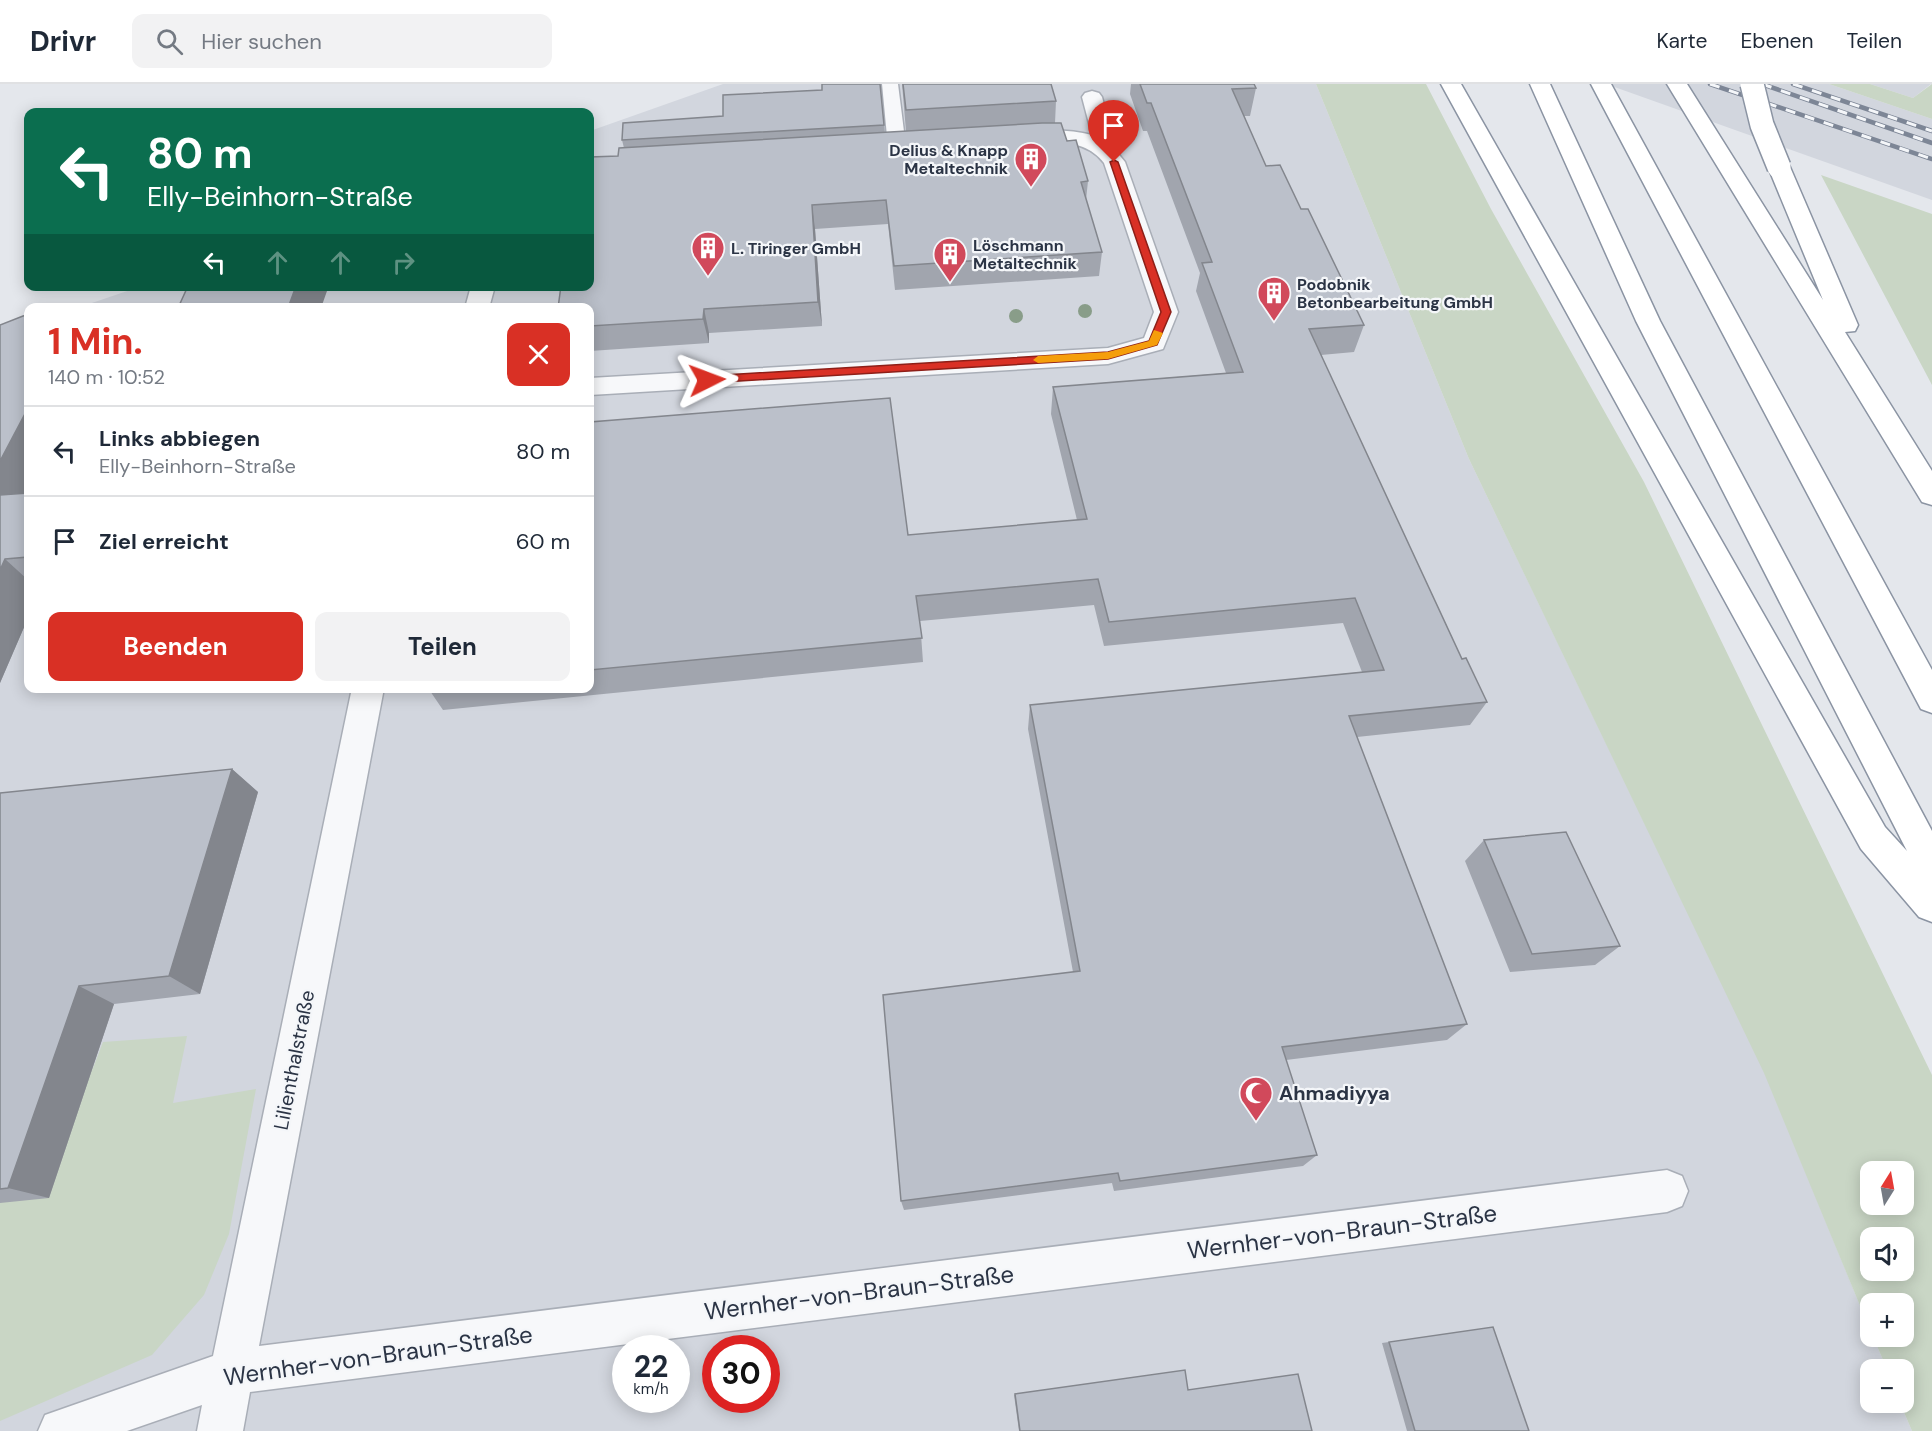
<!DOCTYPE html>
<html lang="de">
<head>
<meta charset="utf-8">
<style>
  :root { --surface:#fff; --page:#f2f2f3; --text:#1f2937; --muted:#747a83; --line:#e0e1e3; --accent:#d93025 }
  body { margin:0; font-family:"DM Sans",sans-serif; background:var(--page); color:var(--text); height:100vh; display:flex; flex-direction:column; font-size:22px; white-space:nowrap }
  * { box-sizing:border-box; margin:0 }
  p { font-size:20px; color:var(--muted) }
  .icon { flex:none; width:33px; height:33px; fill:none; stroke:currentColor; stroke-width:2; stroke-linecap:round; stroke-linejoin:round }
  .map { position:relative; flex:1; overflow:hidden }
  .panel { position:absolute; left:24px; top:219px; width:570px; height:390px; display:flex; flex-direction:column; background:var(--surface); border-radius:12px; box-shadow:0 3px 15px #0003 }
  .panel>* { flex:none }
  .top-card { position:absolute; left:24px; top:24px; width:570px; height:183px; border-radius:12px; box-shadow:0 3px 15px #0003; background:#0b6e4f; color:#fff; overflow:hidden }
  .needle { width:39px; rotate:11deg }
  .controls { position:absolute; left:1860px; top:1077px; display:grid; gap:12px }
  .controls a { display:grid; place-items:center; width:54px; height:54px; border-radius:12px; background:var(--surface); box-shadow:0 3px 15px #0003; font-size:30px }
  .speed { position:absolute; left:612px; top:1251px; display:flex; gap:12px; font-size:30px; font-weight:700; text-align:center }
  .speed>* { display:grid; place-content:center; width:78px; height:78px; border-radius:50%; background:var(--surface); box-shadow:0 3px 15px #0003; line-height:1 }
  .speed small { font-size:15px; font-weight:400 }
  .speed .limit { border:9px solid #d22; background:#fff; color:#111 }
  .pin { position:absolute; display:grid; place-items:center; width:51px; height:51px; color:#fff; margin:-62px -26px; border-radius:50% 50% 50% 0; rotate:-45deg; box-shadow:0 0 6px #0007 }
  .pin .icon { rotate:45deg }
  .me { position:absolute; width:66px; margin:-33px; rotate:87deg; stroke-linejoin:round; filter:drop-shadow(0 0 4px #0008) }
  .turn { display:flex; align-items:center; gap:21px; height:126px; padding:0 24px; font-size:27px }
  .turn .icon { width:78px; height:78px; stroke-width:2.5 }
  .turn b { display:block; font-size:42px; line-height:51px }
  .lanes { display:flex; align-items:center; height:57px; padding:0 24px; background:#0003; justify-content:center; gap:30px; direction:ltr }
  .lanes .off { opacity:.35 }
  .round { display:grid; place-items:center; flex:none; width:63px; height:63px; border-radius:12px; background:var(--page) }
  .overview { display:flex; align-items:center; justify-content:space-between; height:102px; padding:0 24px }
  h1 { font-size:36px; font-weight:700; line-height:45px; color:var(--accent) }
  .cta { display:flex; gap:12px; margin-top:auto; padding:12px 24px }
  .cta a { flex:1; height:69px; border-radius:12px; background:var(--accent); color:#fff; font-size:24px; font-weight:700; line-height:69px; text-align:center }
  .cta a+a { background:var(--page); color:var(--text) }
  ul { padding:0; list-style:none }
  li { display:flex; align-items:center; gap:18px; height:90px; padding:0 24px; border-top:2px solid var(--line) }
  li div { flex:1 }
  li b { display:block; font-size:22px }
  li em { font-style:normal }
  header { display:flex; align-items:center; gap:36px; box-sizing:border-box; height:84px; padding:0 30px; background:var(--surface); border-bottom:2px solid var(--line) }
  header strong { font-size:28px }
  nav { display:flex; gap:33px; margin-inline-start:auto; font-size:21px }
  .search { width:420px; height:54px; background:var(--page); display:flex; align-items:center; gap:15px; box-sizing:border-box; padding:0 21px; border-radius:12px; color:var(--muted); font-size:22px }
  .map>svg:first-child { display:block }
  .built { fill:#d2d6de; fill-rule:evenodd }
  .green { fill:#c9d6c5; fill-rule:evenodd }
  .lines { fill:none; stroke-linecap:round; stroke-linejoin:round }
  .service-casing { stroke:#a9aeb7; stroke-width:3 }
  .minor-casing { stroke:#a9aeb7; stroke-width:3 }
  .motorway-casing { stroke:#8b94a3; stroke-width:3 }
  .service { fill:#f7f8fa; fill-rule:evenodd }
  .minor { fill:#f7f8fa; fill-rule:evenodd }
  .motorway { fill:#fff; fill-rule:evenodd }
  .rail-casing { stroke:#7d8696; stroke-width:4.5 }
  .rail { stroke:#f4f6f9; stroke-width:3; stroke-dasharray:10; stroke-linecap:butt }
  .motorway-bridge-casing { stroke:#8b94a3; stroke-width:26; stroke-linecap:butt }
  .motorway-bridge { stroke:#fff; stroke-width:23 }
  .tree { fill:#899d89 }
  .wall { fill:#a1a5ae }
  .shaded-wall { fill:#83868d }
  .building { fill:#bbc0ca; stroke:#83868d; stroke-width:1.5 }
  .route { fill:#d93025; stroke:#8d1f18; stroke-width:1.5 }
  .slow { fill:#f59e0b }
  .labels { text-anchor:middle; stroke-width:4.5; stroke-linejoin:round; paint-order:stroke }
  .far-poi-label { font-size:16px; font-weight:bold; fill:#2b3445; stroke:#f4f6f9; text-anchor:start }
  .street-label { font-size:20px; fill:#2b3445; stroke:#f4f6f9 }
  .poi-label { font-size:20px; font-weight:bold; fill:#2b3445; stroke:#f4f6f9; text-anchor:start }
  .near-street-label { font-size:24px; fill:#2b3445; stroke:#f4f6f9 }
</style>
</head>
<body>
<header>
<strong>Drivr</strong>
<div class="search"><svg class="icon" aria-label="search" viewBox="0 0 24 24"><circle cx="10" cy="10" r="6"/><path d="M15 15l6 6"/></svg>Hier suchen</div>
<nav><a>Karte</a><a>Ebenen</a><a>Teilen</a></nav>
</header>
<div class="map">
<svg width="1932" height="1347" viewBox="0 0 1932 1347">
  <rect width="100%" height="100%" fill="#e4e7ec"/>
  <path class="built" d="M723 0H1316L1469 375 1765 989 1870 1246V1252L1873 1253 1887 1285 1870 1286V1318L1900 1319 1912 1347H0V251L28 241V604H590V224L80 223 142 202H590V47ZM626 1264H676V1316H626ZM716 1264H766V1316H716Z
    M1606 0H1829L1932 35V116Z
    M1870 0H1931L1913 14Z"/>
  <path class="green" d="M1316 0H1426L1491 125 1644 398 1932 991V1347H1912L1900 1319 1904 1318V1286L1887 1285 1873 1253 1904 1252V1220H1870V1246L1764 989 1469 375ZM1870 1088H1904V1120H1870ZM1870 1154H1904V1186H1870Z
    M1829 0H1870L1913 14 1932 0V35Z
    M1821 91 1932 130V301Z
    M187 952 173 1019 256 1005 229 1150 204 1211 152 1271 0 1337V1119L93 984 103 958Z"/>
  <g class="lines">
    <g class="service-casing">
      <path id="service" d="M882 0H898L906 63 903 67H891L888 63Z"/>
    </g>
    <g class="minor-casing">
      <path id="minor" d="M1092 7 1099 9 1102 13 1116 67 1125 78 1178 228 1163 265 1108 280 590 311V294L1108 264 1144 254 1154 228 1104 79C1083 52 1051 60 1021 62L1014 60 1010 56 1014 52C1038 45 1067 45 1092 51L1082 13 1085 9Z
        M471 202H495L489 224H465Z
        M352 604H384L259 1262 1667 1086 1682 1092 1688 1107 1682 1122 1667 1128 250 1308 243 1347H197L202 1321 127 1347H38L45 1331 213 1272Z"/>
    </g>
    <g class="motorway-casing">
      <path id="motorway" d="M1441 0H1461L1885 743 1907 767 1636 237 1530 0H1550L1660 237 1932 747V838L1919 833 1861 765Z
        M1591 0H1611L1932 586V629L1921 625Z
        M1667 0H1687L1823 216 1768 83 1771 78H1787L1790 83 1858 241 1855 247 1845 248 1932 387V421L1922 418Z"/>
    </g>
    <use href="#service" class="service"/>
    <use href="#minor" class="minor"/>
    <use href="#motorway" class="motorway"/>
    <g class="rail-casing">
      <path id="rail" d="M1710 0 1932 75
        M1762 0 1932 59
        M1793 0 1932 47"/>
    </g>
    <use href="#rail" class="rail"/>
    <g class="motorway-bridge-casing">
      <path id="motorway-bridge" d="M1752 0 1762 41 1779 83"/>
    </g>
    <use href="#motorway-bridge" class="motorway-bridge"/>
  </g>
  <g class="tree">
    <circle cx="1085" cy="227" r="7"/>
    <circle cx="1016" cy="232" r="7"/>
  </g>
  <path class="wall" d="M880 0 885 49 906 47 902 0H1051L1056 17 1055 39 1067 57 1088 97 1086 116 1102 168 1099 192 895 206 888 140 815 145 822 242 709 249V259L590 267V224L618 72 624 64 622 56 723 32 822 6Z
    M1131 0H1254L1256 4 1250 32H1244L1266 82 1301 125 1364 241 1354 268 1321 271 1462 575 1487 618 1470 641 1357 653 1467 940 1447 956 1286 976 1317 1071 1303 1082 1114 1107 1112 1099 904 1126 901 1117 1073 888 1028 645 1030 621 1362 588 1343 539 1104 562 1094 521 920 537 923 578 443 626 428 604H590V338L908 451 1077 436 1051 330 1053 303 1226 289 1196 207 1200 189 1147 47H1143L1130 10Z
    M357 202H408L358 205Z
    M28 231V534L0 599V241Z
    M232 685 258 708 200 910 114 920 49 1114 0 1119V709Z
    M1484 756 1620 862 1595 881 1510 888 1465 777Z
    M1389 1258 1529 1347H1407L1382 1259Z
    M1188 1306 1312 1347H1019L1014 1311 1015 1310Z"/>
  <path class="shaded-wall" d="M812 121 815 145 822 242 818 218Z
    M296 202H324L327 207 321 224H288Z
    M704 225 709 249V259L703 235Z
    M28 324V419L0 431V377Z
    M5 475 28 496V534L0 599V486Z
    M232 685 258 708 200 910 169 892Z
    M79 902 114 920 49 1114 8 1104Z"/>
  <path class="building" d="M822 0H880L884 41 622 56 623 39 723 32V11L822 6Z
    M903 0H1051L1056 17 906 26Z
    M1140 0H1254L1256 4 1232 5 1266 82 1280 81 1301 125H1308L1364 241 1309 245 1462 575 1466 574 1487 618 1349 632 1467 940 1282 963 1317 1071 1120 1097 1118 1089 901 1117 883 911 1080 887 1030 621 1384 586 1355 514 1109 538 1098 495 916 512 922 554 590 586V338L890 314 908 451 1087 435 1053 303 1243 288 1202 179 1212 178 1151 19H1147Z
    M1042 39H1061L1067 57 1076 56 1088 97 1081 98 1102 168 894 182 886 116 812 121 818 218 704 225 703 235 590 242V224H558L561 202H590V73L618 72 619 64Z
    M188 202H296L288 224H178Z
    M28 231V324L0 377V241L23 232Z
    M28 409V473L5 475 0 486V411Z
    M232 685 169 892 79 902 8 1104 0 1105V709Z
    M1566 748 1620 862 1532 870 1484 756Z
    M1493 1243 1529 1347H1415L1389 1258Z
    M1185 1286 1188 1306 1298 1290 1312 1347H1020L1015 1310Z"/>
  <path class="route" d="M1114 76 1118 78 1171 228 1157 261 1108 275 707 299 702 296 707 292 1108 268 1149 257 1161 228 1110 78Z"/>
  <path class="slow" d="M1154 246 1163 249 1157 261 1108 275 1038 279 1033 276 1038 272 1108 268 1149 257Z"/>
  <defs>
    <g id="building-pin" transform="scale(1.725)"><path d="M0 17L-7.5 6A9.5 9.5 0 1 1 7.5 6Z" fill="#d1495b" stroke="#f4f6f9"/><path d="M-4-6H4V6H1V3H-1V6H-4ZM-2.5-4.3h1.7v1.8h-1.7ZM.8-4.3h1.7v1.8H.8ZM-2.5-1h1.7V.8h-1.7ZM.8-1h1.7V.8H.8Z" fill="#fff"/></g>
    <g id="mosque-pin" transform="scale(1.725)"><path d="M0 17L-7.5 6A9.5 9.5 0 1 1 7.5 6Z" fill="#d1495b" stroke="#f4f6f9"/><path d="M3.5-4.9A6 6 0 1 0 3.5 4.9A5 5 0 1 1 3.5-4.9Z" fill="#fff"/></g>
  </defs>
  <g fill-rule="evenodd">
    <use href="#building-pin" x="1031" y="75"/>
    <use href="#building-pin" x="708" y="164"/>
    <use href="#building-pin" x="950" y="170"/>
    <use href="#building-pin" x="1274" y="209"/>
    <use href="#mosque-pin" x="1256" y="1009"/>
  </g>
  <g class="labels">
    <g class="far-poi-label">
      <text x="1008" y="72" text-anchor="end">Delius &amp; Knapp<tspan x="1008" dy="18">Metaltechnik</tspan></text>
      <text x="973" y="167">Löschmann<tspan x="973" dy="18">Metaltechnik</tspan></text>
      <text x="731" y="170">L. Tiringer GmbH</text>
      <text x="1297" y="206">Podobnik<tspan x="1297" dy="18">Betonbearbeitung GmbH</tspan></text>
    </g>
    <g class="street-label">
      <text transform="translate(294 976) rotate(-79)" y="7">Lilienthalstraße</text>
    </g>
    <g class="poi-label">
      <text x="1279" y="1016">Ahmadiyya</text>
    </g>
    <g class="near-street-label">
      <text transform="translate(1342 1148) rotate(-7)" y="8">Wernher-von-Braun-Straße</text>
      <text transform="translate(859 1209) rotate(-7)" y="8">Wernher-von-Braun-Straße</text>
      <text transform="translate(378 1272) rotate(-8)" y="8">Wernher-von-Braun-Straße</text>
    </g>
  </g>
</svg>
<div class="controls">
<a><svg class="needle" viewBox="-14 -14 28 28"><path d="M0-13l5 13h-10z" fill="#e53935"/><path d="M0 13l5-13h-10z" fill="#747a83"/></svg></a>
<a><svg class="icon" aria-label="sound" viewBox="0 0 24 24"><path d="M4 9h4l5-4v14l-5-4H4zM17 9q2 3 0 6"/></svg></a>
<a>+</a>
<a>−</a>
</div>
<div class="speed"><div>22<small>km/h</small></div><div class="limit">30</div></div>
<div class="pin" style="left:1114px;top:78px;background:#d93025"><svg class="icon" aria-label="arrive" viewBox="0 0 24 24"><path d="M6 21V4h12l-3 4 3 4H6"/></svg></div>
<svg class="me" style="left:707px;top:296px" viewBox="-20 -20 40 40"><path d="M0-17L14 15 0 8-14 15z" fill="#d93025" stroke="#fff" stroke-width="4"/></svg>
<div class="top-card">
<div class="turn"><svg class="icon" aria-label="left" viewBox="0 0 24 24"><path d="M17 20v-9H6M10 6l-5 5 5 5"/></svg><div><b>80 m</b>Elly-Beinhorn-Straße</div></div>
<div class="lanes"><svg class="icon" aria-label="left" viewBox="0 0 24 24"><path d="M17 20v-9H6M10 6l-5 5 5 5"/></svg><svg class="icon off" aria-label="ahead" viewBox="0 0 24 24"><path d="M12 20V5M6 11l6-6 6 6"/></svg><svg class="icon off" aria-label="ahead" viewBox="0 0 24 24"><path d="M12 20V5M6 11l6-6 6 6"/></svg><svg class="icon off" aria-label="right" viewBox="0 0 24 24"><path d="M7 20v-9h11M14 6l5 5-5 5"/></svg></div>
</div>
<section class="panel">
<div class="overview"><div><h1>1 Min.</h1><p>140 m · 10:52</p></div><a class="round" style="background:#d93025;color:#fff"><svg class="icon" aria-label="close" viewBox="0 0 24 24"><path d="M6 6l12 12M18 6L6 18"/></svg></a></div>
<ul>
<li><svg class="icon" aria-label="left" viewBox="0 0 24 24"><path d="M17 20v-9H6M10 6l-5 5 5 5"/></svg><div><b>Links abbiegen</b><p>Elly-Beinhorn-Straße</p></div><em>80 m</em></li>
<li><svg class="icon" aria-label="arrive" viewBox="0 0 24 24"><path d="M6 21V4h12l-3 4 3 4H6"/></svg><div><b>Ziel erreicht</b></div><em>60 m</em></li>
</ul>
<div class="cta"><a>Beenden</a><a>Teilen</a></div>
</section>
</div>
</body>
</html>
